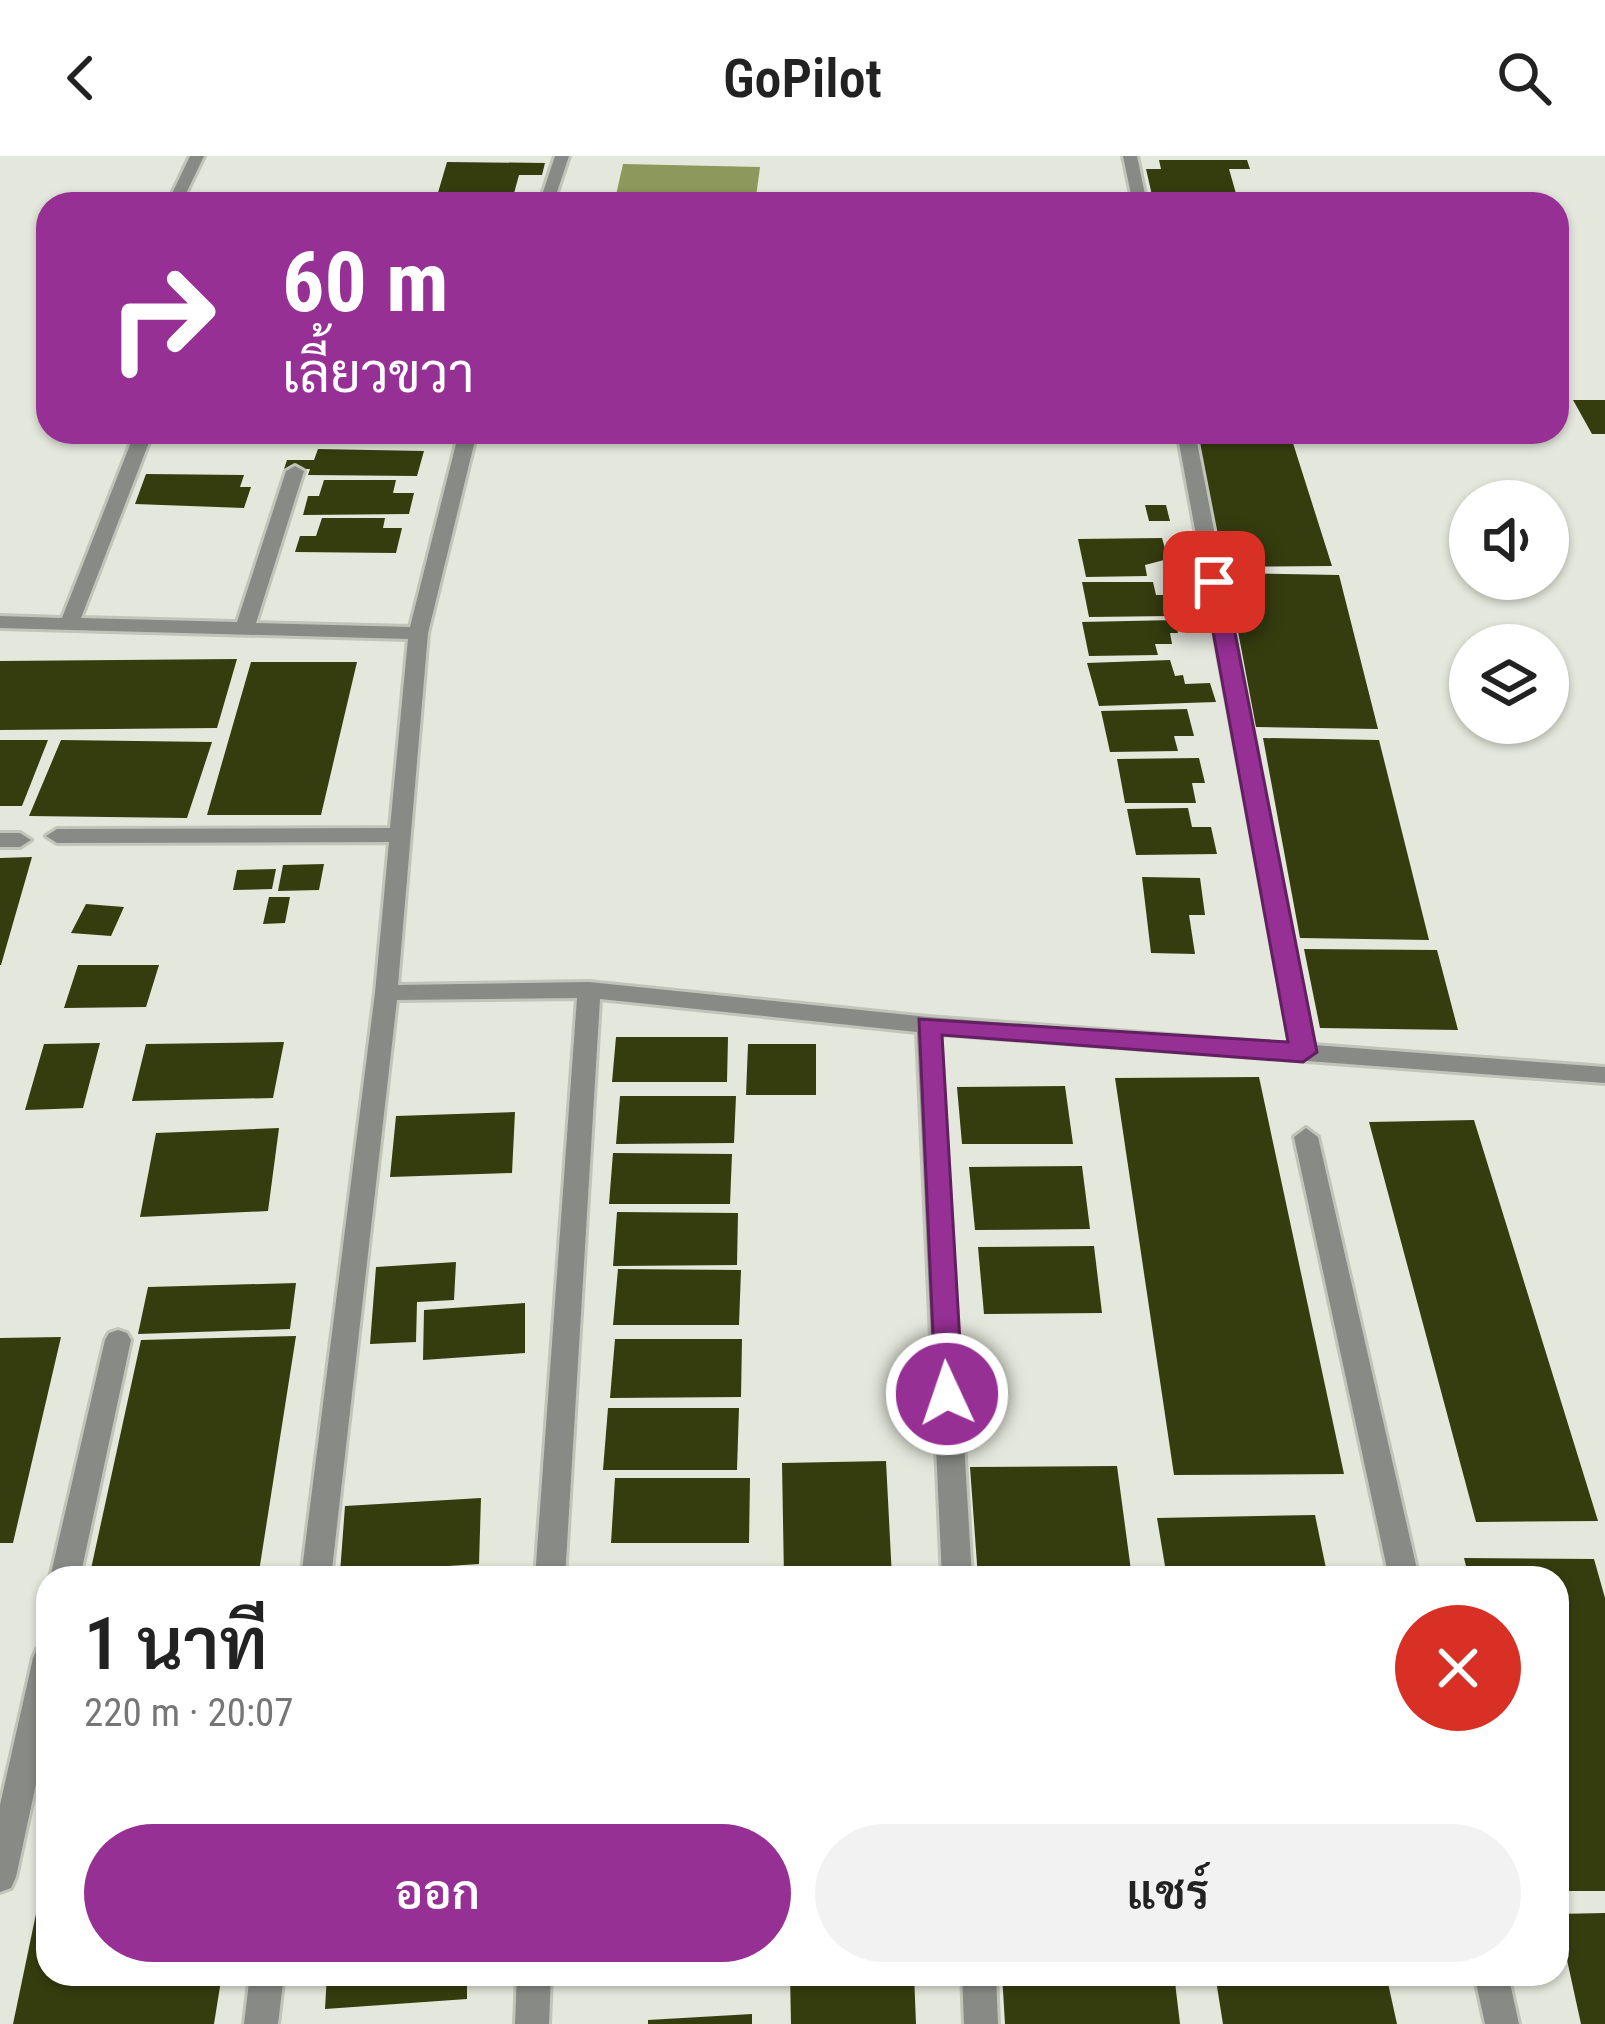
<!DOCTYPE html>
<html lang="th">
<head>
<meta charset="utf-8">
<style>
  :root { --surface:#fff; --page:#f2f2f2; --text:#222; --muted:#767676; --accent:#963095 }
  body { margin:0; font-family:"Roboto Condensed",Sarabun,sans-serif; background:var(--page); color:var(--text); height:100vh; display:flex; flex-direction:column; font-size:45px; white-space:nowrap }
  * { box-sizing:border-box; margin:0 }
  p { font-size:39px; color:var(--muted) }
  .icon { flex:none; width:66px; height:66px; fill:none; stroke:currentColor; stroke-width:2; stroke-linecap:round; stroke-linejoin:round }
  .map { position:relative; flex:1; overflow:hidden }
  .side { position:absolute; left:36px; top:1410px; width:1533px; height:420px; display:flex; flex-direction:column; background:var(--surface); border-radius:36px; box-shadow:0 3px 9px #0004 }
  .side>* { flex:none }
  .banner { position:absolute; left:36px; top:36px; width:1533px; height:252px; border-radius:36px; box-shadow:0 3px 9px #0004; background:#963095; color:#fff; overflow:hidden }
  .fabs { position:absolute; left:1449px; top:324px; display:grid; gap:24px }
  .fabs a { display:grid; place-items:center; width:120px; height:120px; border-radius:50%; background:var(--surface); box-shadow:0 3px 9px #0004; font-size:60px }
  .pin { position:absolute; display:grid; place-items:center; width:102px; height:102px; color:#fff; margin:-51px; border-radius:24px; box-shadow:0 6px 18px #0006 }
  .me { position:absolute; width:132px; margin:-66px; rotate:357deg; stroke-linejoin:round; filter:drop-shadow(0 0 9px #0008) }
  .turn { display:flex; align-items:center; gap:42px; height:252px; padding:0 48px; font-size:54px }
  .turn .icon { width:156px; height:156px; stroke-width:2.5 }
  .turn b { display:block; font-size:84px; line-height:102px }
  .round { display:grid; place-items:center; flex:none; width:126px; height:126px; border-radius:63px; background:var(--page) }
  .headline { display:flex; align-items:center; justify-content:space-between; height:204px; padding:0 48px }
  h1 { font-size:72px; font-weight:600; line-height:90px }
  .primary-button { display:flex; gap:24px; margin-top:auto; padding:24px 48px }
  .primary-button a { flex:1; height:138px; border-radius:72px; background:var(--accent); color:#fff; font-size:48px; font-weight:600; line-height:138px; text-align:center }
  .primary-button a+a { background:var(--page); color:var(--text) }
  header { display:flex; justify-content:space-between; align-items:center; height:156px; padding:0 48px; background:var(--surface); font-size:54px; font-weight:600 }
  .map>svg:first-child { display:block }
  .water { fill:#8c985c }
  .building { fill:#353d0f }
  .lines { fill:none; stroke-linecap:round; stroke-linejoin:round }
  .minor-casing { stroke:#c2c4ba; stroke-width:6 }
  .minor { fill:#888a85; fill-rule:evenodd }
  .route { fill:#963095; stroke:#621f61; stroke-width:3 }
</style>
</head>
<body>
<header><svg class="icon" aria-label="back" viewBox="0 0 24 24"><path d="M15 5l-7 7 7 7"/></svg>GoPilot<svg class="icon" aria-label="search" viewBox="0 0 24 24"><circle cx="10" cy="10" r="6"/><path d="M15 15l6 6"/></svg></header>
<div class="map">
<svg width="1605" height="1868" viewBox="0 0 1605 1868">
  <rect width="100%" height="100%" fill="#e4e7db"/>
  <path class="water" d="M623 8 760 11 755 48H614Z"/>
  <path class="building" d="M1159 4H1247L1250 13H1229L1239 48H1154L1146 13H1161Z
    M447 6 545 7 542 19H519L513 41 437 40Z
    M1573 244H1605V278H1592Z
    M1292 284 1332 410 1220 411 1188 285Z
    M318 293 424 295 417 320 308 319 310 313H284L287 304H314Z
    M146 318 244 319 240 331H251L244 352 135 348Z
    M324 324H396L393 337H414L409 358 303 359 308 340H319Z
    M1145 349H1166L1170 365H1149Z
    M322 362H385L383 372H402L396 397 295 396 300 380H316Z
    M1162 382 1168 403 1145 409 1147 420 1086 421 1078 383Z
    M1227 417 1339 419 1378 573 1256 571Z
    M1082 426H1153L1156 439H1170L1174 460 1089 461Z
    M1175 464 1178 477H1170L1172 488H1155L1158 499 1089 500 1082 466Z
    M237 503 217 572 0 574V505Z
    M1170 504 1175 520 1183 519 1185 528 1210 527 1216 546 1099 550 1087 507Z
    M251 506H357L321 659H207Z
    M1187 553 1194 580H1174L1178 595 1110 596 1101 555Z
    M1263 582 1379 584 1429 784 1300 782Z
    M0 584H48L22 650H0Z
    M61 584 212 586 187 662 29 660Z
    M1199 602 1205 627H1192L1196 647H1125L1117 603Z
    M1188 652 1192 671H1211L1217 698 1136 699 1127 653Z
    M32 701 1 809H0V702Z
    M324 708 319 734 278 735 283 709Z
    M276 713 272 733 233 734 237 714Z
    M1142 721 1200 722 1205 759H1189L1195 798 1151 797Z
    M269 741H290L285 767 263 768Z
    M86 748 124 751 111 780 71 777Z
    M1304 793 1437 794 1458 874 1320 872Z
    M78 809H159L146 851 64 852Z
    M616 881H728L727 926H612Z
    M284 886 273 942 132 945 146 888Z
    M100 887 83 952 25 954 44 888Z
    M748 888H816V939H746Z
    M1259 921 1344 1318 1174 1319 1115 922Z
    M1065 930 1073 988H962L957 931Z
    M620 940H736L734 987 616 988Z
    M515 956 512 1017 390 1021 396 960Z
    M1474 964 1598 1365 1476 1366 1369 966Z
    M279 972 268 1055 140 1061 156 977Z
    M613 997 732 998 730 1048H609Z
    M1082 1010 1090 1073 975 1074 969 1011Z
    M617 1056 738 1057 737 1109 613 1110Z
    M1094 1090 1102 1157 984 1158 978 1091Z
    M456 1106 454 1144 417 1146 416 1186 370 1188 376 1111Z
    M618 1113 741 1114 739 1169H613Z
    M296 1127 290 1173 138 1178 148 1131Z
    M525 1147V1197L423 1204 424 1154Z
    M296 1180 258 1422H89L141 1184Z
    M61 1181 13 1387H0V1182Z
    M615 1183H742L741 1241 610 1242Z
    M608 1252H739L737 1314H603Z
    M886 1305 892 1422H784L782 1307Z
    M1117 1310 1132 1422H978L970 1311Z
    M615 1322H750L749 1387H611Z
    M481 1342 479 1408 340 1417 345 1350Z
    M1315 1359 1328 1422H1167L1157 1362Z
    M1464 1402 1594 1403 1605 1442V1735H1557V1422H1469Z
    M46 1710 48 1818H222L214 1868H13Z
    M1605 1757V1868H1581L1557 1758Z
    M327 1818H467V1843L325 1853Z
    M790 1818H914L916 1868H791Z
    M1002 1818H1174L1180 1868H1005Z
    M1215 1818H1386L1397 1868H1223Z
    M752 1858V1868H648V1864Z"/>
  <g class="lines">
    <g class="minor-casing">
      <path id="minor" d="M190 0H204L181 48H167Z
        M555 0H569L553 48H539Z
        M1123 0H1137L1147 48H1133Z
        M135 276H153L81 462 237 466 286 315 295 310 304 315 256 467 410 471 459 276H477L428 477 398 829 589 826 928 861 1290 888 1177 276H1195L1314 889 1605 911V927L940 878 972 1422H942L917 876 600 843 565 1422H535L577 842 397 844 331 1422H301L375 837 389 686 57 687 46 680 57 673 390 672 408 483 0 472V460L62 462Z
        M0 677H20L31 684 20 691H0Z
        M1306 972 1318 981 1419 1422H1389L1294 981Z
        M118 1174 127 1177 131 1184 80 1422H50L105 1184 109 1177Z
        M48 1489V1572L16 1721 11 1732 0 1736V1649L33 1502 37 1493Z
        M250 1818H284L278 1868H244Z
        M517 1818H551L549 1868H515Z
        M962 1818H996L998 1868H964Z
        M1474 1818H1508L1519 1868H1485Z"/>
    </g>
    <use href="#minor" class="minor"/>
  </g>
  <path class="route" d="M1214 419 1225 426 1317 896 1303 906 942 879 963 1238 947 1250 936 1246 919 863 1288 886 1204 426Z"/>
</svg>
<div class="fabs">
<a><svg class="icon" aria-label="sound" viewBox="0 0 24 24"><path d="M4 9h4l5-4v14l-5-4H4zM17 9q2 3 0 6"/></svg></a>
<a><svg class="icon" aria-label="layers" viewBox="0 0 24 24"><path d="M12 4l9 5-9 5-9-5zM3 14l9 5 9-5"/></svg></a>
</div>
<div class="pin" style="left:1214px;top:426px;background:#d93025"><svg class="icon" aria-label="arrive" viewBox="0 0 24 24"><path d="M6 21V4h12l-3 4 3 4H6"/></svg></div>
<svg class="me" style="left:947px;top:1238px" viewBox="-20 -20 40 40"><circle r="17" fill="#963095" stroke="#fff" stroke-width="3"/><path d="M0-11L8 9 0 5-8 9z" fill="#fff"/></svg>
<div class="banner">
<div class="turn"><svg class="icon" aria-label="right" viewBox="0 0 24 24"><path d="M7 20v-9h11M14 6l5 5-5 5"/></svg><div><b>60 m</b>เลี้ยวขวา</div></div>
</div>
<section class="side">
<div class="headline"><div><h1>1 นาที</h1><p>220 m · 20:07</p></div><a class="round" style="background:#d93025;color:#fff"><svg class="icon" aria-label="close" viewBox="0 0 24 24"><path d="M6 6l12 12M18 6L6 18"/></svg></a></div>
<div class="primary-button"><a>ออก</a><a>แชร์</a></div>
</section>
</div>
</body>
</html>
